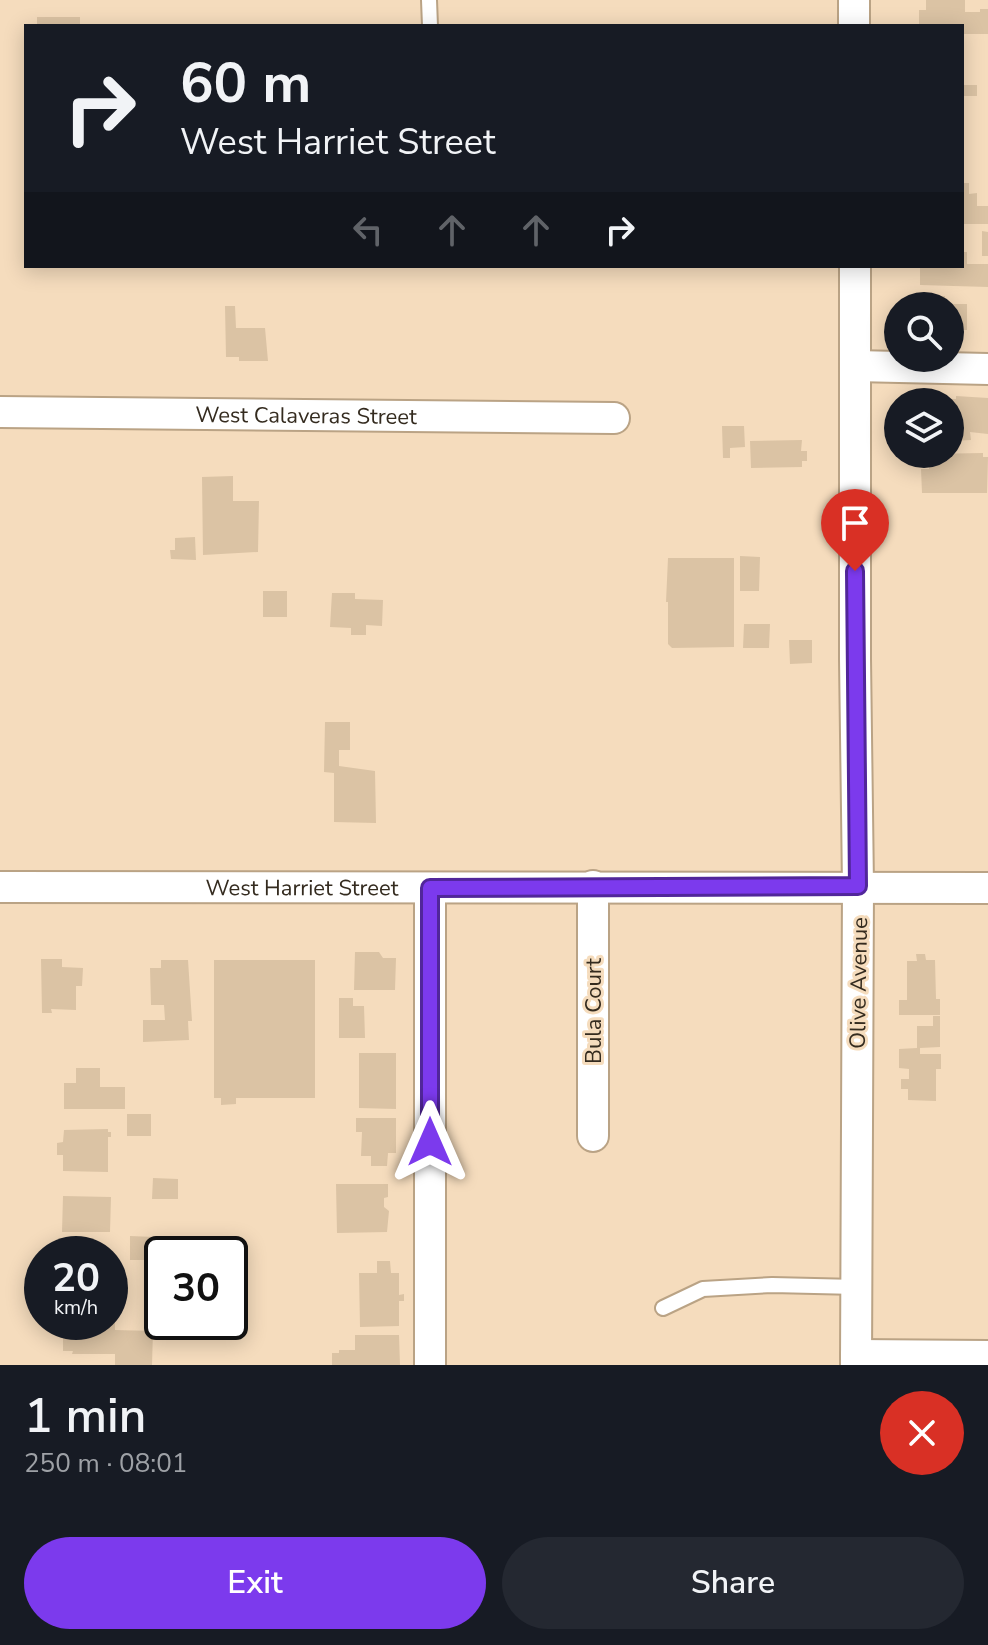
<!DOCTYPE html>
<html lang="en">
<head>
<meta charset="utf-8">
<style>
  :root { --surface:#171b24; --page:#242831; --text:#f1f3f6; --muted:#9ea1a6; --accent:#7c3aed }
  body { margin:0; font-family:"Nunito Sans",sans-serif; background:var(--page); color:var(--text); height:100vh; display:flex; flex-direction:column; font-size:30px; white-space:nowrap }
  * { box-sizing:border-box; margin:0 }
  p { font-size:26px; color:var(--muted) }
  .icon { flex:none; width:44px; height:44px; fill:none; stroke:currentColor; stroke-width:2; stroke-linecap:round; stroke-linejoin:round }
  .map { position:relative; height:1365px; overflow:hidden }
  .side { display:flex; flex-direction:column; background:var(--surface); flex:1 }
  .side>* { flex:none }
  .banner { position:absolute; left:24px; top:24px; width:940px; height:244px; border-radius:0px; box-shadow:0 4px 20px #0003; background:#171b24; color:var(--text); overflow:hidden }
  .tools { position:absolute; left:884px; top:292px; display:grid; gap:16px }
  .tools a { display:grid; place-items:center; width:80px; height:80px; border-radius:50%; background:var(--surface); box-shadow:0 4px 20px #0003; font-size:40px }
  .speed { position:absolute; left:24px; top:1236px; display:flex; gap:16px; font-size:40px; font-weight:700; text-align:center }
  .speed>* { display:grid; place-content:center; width:104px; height:104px; border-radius:50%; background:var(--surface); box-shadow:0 4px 20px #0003; line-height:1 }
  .speed small { font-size:20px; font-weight:400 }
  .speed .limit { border:4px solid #111; border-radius:12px; background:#fff; color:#111 }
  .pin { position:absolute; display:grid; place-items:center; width:68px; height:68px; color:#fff; margin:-82px -34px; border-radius:50% 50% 50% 0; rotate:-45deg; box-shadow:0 0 8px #0007 }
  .pin .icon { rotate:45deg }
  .me { position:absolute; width:88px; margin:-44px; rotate:0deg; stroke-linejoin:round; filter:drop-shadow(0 0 6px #0008) }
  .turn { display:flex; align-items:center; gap:28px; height:168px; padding:0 24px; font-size:36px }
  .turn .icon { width:104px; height:104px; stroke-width:2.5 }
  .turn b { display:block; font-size:56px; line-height:68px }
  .lanes { display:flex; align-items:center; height:76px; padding:0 24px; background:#0003; justify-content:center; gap:40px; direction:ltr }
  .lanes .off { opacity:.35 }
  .round { display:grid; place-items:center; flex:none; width:84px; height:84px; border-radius:42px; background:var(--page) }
  .overview { display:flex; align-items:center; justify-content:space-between; height:136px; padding:0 24px }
  h1 { font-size:48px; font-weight:600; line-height:60px }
  .cta { display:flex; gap:16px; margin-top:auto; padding:16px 24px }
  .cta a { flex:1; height:92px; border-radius:48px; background:var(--accent); color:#fff; font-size:32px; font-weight:600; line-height:92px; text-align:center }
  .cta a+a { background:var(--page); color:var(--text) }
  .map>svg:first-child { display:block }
  .building { fill:#dbc3a4 }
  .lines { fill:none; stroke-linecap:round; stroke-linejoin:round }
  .lane-casing { stroke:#baa385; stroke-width:18 }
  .street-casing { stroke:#baa385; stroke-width:34 }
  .lane { stroke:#fff; stroke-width:14 }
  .street { stroke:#fff; stroke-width:30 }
  .route-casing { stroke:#51269a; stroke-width:20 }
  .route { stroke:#7c3aed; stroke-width:14 }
  .labels { text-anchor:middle; stroke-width:6; stroke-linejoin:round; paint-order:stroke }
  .street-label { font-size:22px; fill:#342b1f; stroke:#f5dcbd }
</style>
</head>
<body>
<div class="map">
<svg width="988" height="1365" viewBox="0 0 988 1365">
  <rect width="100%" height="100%" fill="#f5dcbd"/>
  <path class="building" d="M926 0H965V12H980V9H988V34H962V26H919V10H926Z
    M37 17H80V26H37Z
    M962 85H977V96H962Z
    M962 183H969V194L977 193V206H988V224H962Z
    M982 231 988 232V256H982Z
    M962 252H967V264H988V287L920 285V266H962Z
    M919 296H945V306H919Z
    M950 304H967V330H950Z
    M225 306H235L236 328H265L268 361H239V357H226Z
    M956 396 988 398V434L970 432 971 440 950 441V402H930V399H956Z
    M722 426H744L745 447 730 448V458H723Z
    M802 440 801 451H807V461H802V467L751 468 750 441Z
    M983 453V457H988L987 493H922L921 469H929V454Z
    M233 476V501H259L258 552 203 555 202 477Z
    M195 537 196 560 171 559 170 550H175V538Z
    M740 556 760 557 759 591H740Z
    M668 558H734V647L672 648 668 644V602H666Z
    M263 591H287V617H263Z
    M332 593H355V599L383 600 382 626 366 625V635H351V628L330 627Z
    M744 624H770L769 648H743Z
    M789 640H812V663L790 664Z
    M325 722H350V750H339V766L375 771 376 823 334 822V773L324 772Z
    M355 952H379L383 958H396L395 990H354Z
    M916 954H925L926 960H935L936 999H940V1015H899V1000H907V961H917Z
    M41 959H62V967L83 968 82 986H76V1010L51 1009 52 1013H42Z
    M161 960H188L192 1021H188L189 1040 143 1042V1020H165L164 1005H151L150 968H161Z
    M214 960H315V1098H236V1104L221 1105V1098H214Z
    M339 998H353V1006H364L365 1038H339Z
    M933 1016H940V1047L920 1048V1054H941V1069H936V1101L908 1100V1089H901V1079H909V1069L899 1068V1049L917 1048V1026H933Z
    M359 1053H396V1109L359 1108Z
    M76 1068H100V1087H125V1109H64V1083H76Z
    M127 1114H151V1136H127Z
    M356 1118H396V1153H388L387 1166H371V1156H361L362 1132H356Z
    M108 1129V1132H111V1137H108V1172L63 1171V1155H57V1143L63 1142 64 1130Z
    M153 1178 178 1179V1199H152Z
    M336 1184H388V1197L384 1198V1207L389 1211 387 1232 337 1233Z
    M63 1196 111 1197 110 1232H62Z
    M130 1236 154 1237 153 1260H130Z
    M67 1251H106V1254H67Z
    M377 1261H390L391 1273H399V1295L404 1294V1301H399V1326L360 1327 359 1273H377Z
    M158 1303H162V1322H196V1326L185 1327 184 1332H174V1326H160L161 1323 157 1322Z
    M110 1313H115V1330L153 1331 152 1365H115V1354H72L73 1351H63V1326H72V1322H110Z
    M355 1335H399L400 1365H332V1353H339V1350H355Z"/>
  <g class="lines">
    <g class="lane-casing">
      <path id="lane" d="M429 0 430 26
        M663 1308 703 1289 772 1285 857 1287"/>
    </g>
    <g class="street-casing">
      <g id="street">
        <path d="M854 0V26"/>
        <path d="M855 266V659L858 886 856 1365"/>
        <path d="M855 366 988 369"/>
        <path id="s1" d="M0 412 614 418"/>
        <path id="s2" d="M0 887 988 888"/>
        <path d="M430 888V1365"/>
        <path d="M593 1136V886"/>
        <path d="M856 1355 988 1356"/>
      </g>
    </g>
    <use href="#lane" class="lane"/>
    <use href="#street" class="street"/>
  </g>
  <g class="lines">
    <g class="route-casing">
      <path id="route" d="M430 1142V888L858 886 855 571"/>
    </g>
    <use href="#route" class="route"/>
  </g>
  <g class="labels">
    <g class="street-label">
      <text dy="8" stroke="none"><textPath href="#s1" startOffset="306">West Calaveras Street</textPath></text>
      <text dy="8" stroke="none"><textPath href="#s2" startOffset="302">West Harriet Street</textPath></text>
      <text transform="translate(858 983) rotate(-89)" y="8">Olive Avenue</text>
      <text transform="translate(593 1011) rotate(-90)" y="8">Bula Court</text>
    </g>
  </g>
</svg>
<div class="tools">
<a><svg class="icon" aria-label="search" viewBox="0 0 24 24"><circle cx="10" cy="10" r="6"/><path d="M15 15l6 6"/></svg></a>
<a><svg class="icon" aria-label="layers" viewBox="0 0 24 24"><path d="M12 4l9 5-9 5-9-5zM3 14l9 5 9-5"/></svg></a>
</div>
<div class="speed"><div>20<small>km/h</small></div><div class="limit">30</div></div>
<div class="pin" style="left:855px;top:571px;background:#d93025"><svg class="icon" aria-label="arrive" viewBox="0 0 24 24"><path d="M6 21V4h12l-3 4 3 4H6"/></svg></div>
<svg class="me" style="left:430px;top:1142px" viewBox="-20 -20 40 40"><path d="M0-17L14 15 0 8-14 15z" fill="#7c3aed" stroke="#fff" stroke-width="4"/></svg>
<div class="banner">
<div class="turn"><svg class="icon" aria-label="right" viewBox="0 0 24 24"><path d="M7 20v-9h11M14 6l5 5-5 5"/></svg><div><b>60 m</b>West Harriet Street</div></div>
<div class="lanes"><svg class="icon off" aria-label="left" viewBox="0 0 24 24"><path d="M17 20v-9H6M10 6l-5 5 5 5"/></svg><svg class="icon off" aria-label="ahead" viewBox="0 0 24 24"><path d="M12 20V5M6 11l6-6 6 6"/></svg><svg class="icon off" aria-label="ahead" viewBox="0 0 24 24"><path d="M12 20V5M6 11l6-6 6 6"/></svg><svg class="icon" aria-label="right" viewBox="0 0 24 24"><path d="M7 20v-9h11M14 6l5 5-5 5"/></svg></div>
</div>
</div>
<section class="side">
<div class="overview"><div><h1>1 min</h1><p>250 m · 08:01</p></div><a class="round" style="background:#d93025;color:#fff"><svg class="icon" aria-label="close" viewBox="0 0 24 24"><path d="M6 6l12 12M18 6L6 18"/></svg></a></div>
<div class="cta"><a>Exit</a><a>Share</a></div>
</section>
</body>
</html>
